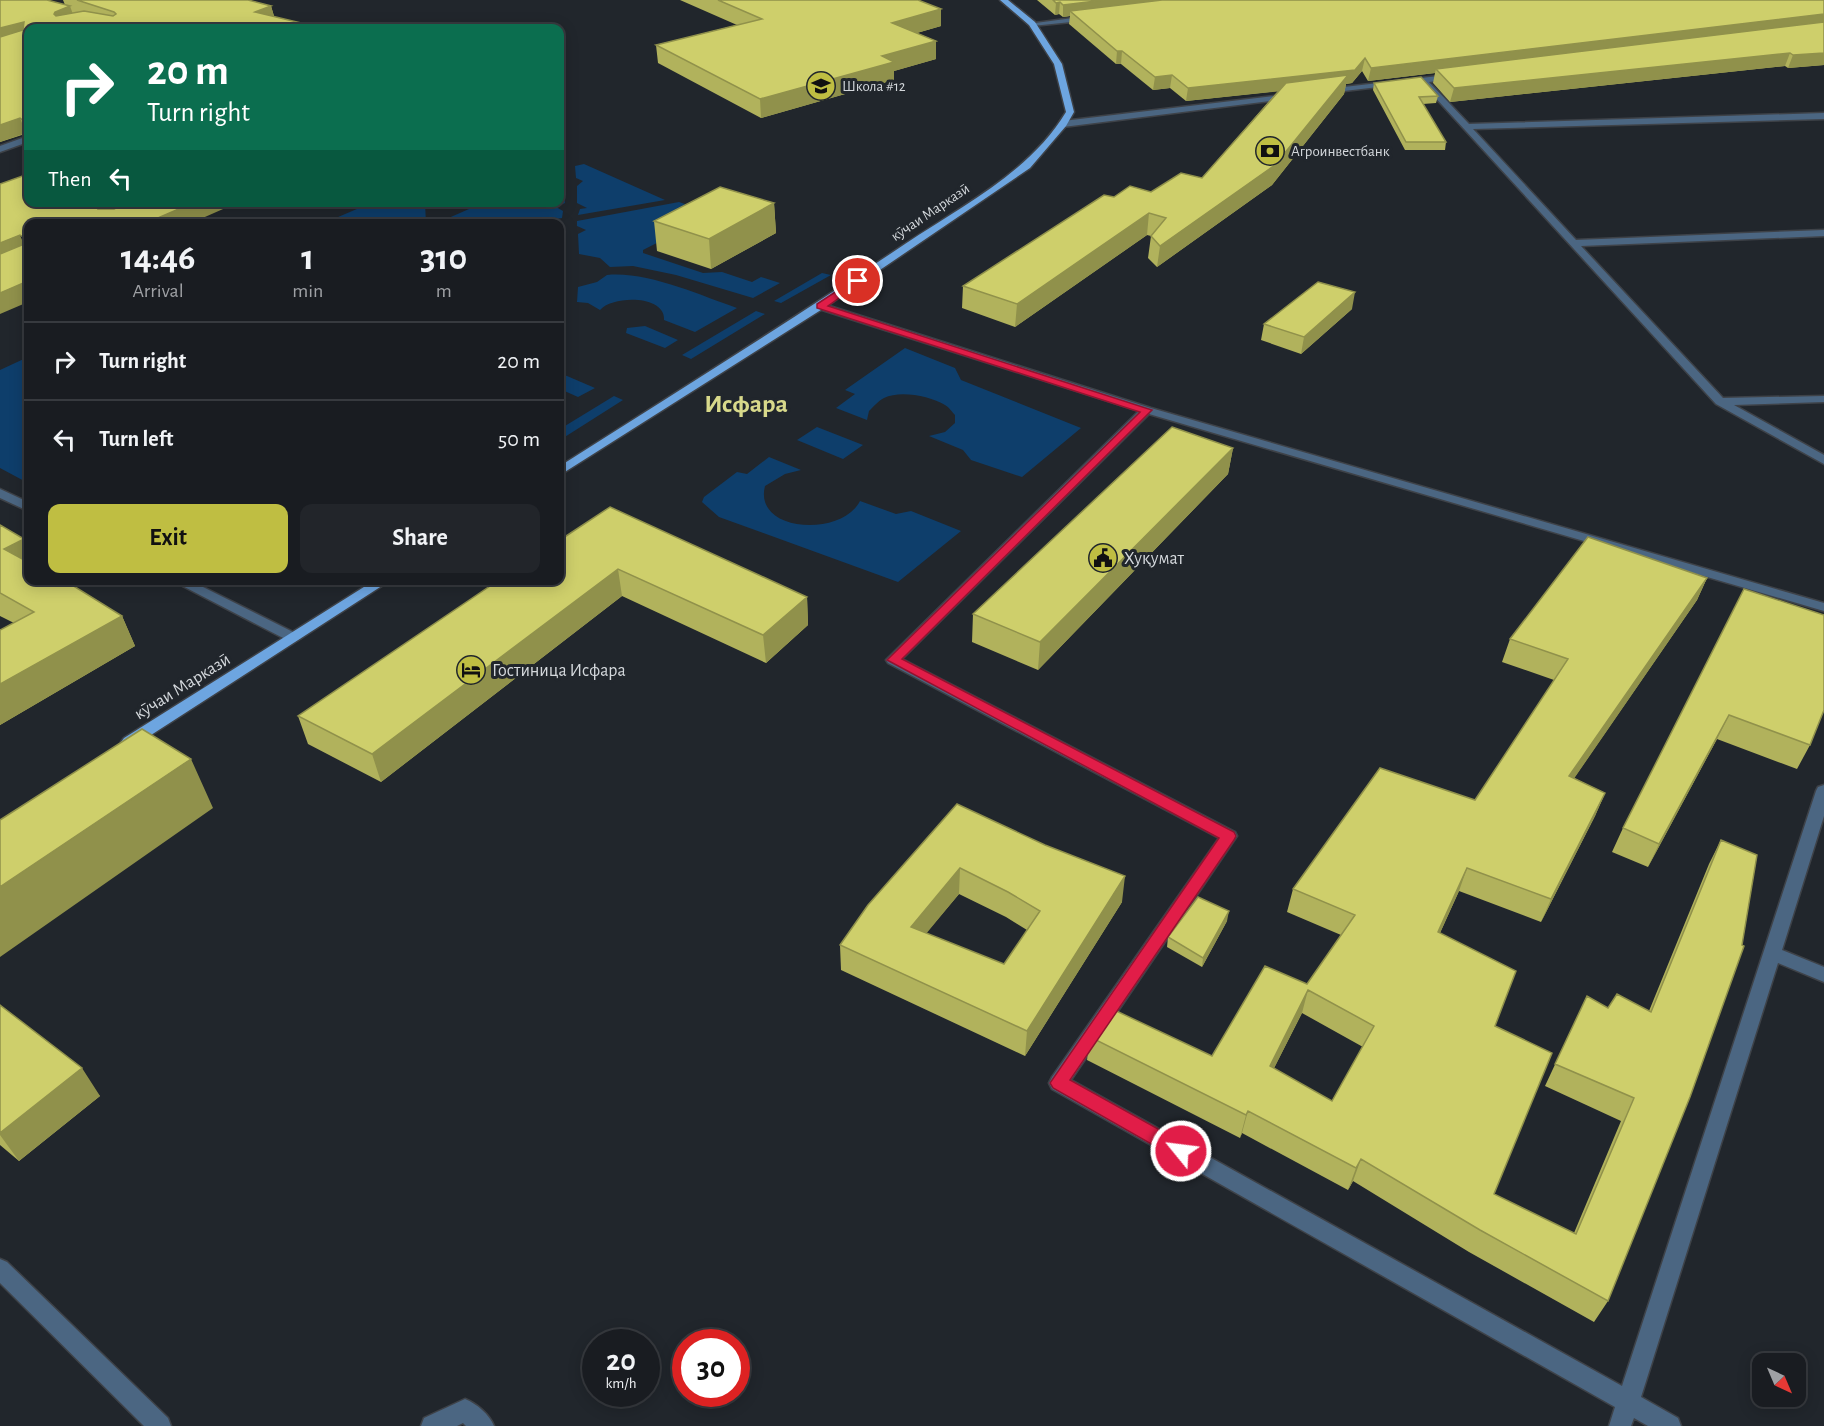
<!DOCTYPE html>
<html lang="en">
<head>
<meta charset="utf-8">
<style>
  :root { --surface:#191c21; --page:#22252a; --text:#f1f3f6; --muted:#9fa1a5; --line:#373a3f; --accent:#bfbe42 }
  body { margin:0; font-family:"Alegreya Sans",sans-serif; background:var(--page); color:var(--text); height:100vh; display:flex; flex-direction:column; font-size:22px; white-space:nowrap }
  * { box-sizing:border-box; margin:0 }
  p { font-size:20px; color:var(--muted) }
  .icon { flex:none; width:33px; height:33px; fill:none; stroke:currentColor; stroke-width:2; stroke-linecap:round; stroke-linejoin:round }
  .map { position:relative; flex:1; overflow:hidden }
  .sheet { position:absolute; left:24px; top:219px; width:540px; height:366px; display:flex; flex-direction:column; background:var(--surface); border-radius:12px; box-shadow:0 3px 15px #0003,0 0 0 2px var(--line) }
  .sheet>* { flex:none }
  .banner { position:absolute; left:24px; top:24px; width:540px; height:183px; border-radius:12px; box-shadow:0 3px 15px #0003,0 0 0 2px var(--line); background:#0b6e4f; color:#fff; overflow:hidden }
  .needle { width:39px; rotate:136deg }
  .tools { position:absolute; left:1752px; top:1353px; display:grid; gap:12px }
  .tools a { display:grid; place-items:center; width:54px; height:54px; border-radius:12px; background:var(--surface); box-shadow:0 3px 15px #0003,0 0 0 2px var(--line); font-size:30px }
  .speed { position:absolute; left:582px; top:1329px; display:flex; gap:12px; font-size:30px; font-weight:700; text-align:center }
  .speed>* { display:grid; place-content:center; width:78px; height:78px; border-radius:50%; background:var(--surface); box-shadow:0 3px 15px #0003,0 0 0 2px var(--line); line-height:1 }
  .speed small { font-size:15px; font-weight:400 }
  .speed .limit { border:9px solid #d22; background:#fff; color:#111 }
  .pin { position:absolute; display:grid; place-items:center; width:51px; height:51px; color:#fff; margin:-26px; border:3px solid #fff; border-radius:50%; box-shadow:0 2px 6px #0007 }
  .me { position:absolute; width:66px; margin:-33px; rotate:299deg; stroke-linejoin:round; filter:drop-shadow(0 0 4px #0008) }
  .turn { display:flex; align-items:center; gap:21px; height:126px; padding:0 24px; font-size:27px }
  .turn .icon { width:78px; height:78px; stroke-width:2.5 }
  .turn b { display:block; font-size:42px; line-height:51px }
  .then { display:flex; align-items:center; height:57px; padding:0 24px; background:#0003; gap:12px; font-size:22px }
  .eta { display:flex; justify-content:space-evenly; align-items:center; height:102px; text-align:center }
  .eta b { font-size:36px; font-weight:700; line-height:42px }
  .cta { display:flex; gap:12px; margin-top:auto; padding:12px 24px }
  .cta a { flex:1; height:69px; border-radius:12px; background:var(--accent); color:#111; font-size:24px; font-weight:700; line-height:69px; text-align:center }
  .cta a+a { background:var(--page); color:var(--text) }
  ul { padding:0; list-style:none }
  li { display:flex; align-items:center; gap:18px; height:78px; padding:0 24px; border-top:2px solid var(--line) }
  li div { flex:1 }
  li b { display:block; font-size:22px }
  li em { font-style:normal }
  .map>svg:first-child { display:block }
  .green { fill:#0e3e6b }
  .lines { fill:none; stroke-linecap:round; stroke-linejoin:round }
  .minor-casing { stroke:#3e4248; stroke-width:3 }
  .major-casing { stroke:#3e4248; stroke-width:3 }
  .minor { fill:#4b6682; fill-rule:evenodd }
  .major { fill:#6da5e0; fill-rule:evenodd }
  .wall { fill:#b1b25c; fill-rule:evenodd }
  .shaded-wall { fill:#90914b }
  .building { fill:#cecf6b; stroke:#90914b; stroke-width:1.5; fill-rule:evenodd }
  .route { fill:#e11d48; stroke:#92132f; stroke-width:1.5 }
  .labels { text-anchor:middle; stroke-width:6; stroke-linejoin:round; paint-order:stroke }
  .far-poi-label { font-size:15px; fill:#d4d8dc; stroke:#21262c; text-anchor:start }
  .far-street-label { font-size:15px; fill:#d4d8dc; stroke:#21262c }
  .poi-label { font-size:18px; fill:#d4d8dc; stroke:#21262c; text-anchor:start }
  .street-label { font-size:18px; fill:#d4d8dc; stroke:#21262c }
  .far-town-label { font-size:26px; font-weight:bold; fill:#d8d98b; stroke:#21262c }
</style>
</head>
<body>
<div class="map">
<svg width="1824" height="1426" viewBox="0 0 1824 1426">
  <rect width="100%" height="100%" fill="#21262c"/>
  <path class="green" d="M584 164 665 200 578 215 580 209 587 208 577 203V186L583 181 576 178 575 166Z
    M560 187H563L565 203 556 207 563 211 562 218 532 223 446 224 444 220 469 209 485 206 486 203 560 202Z
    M679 202 714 214 643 250V253L703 273 722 272 752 282 761 277 780 283 753 298 676 275 633 266 610 267 600 258 579 254 578 234 586 230 577 226V221Z
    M371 203H425L426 223H324Z
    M822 273 831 275 781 303 774 301Z
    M607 275C647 271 699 295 737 308L695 332 664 320C666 295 613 295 600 310L588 303 577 302 578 287 597 282Z
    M756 311 765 314 691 359 682 355Z
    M645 326 678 340 665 348 626 333 627 328Z
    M905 348 955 368 961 380 1081 428 1022 477 971 460 963 450 929 436 945 432 955 423V415C952 412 949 407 945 405 930 396 900 390 884 398 878 401 873 407 869 411L867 420 836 408 855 394 845 390Z
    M28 357V483L0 468V370Z
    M560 373 595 388 578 397 560 389Z
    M614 396 623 400 560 440V429Z
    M817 427 863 445 843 459 797 440Z
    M769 457 801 470 785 474 765 486C753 532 841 538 860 501L896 514 911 511 961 531 898 582 719 517 702 502 704 497 737 472 747 474Z"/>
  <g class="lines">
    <g class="minor-casing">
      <path id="minor" d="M1088 16 1091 20 1032 26 1028 24Z
        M1464 73 1468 75 1467 77 1429 82 1469 124 1824 113V119L1473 129 1576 240 1824 230V236L1581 246 1723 398 1824 396V402L1734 405 1824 455V464L1716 404 1421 82 1327 93 1323 91 1327 89Z
        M1291 94 1295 96 1294 98 1063 127 1059 124 1063 121Z
        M28 136V142L0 152V146Z
        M820 303 1151 408 1824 603V611L1149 414 902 659 1235 832 1237 836 1071 1080 1622 1386 1816 791 1818 787 1824 785V816L1782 950 1824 967V982L1778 963 1641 1397 1678 1418 1681 1426H1648L1634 1418 1631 1426H1609L1615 1407 1052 1089 1049 1083 1052 1077 1219 838 888 663 886 660 1139 411 816 308 815 306Z
        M0 489 28 502V511L0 498Z
        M171 580H189L299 635 301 638 294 642 289 641Z
        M0 1259 7 1262 168 1418 171 1426H144L0 1283Z
        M465 1399C477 1404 489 1414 494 1426H466L463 1423 457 1426H421L424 1418Z"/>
    </g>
    <g class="major-casing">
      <path id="major" d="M1000 0H1008L1035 22 1062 64 1074 112 1066 126 1030 168 824 308 560 475V466C675 393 792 320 905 244 962 206 1030 172 1066 112L1054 64 1029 25Z
        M375 580H391L134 746H124L121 742 124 738Z"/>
    </g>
    <use href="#minor" class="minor"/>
    <use href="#major" class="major"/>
  </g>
  <path class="wall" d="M0 0 65 5 63 0H248L271 6 274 16 25 134 0 142Z
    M680 0H918L941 9V26L917 33 936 41V59L894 71V80L761 118 658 63 656 45 737 25Z
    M1037 0H1824V65L1788 68 1785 66 1450 102 1433 83 1435 73 1368 81 1362 71 1352 83 1346 84 1344 94 1272 185 1157 267 1148 258 1151 236 1147 235 1015 327 962 308 963 286 1114 197 1151 192 1202 178 1278 91 1186 101 1170 88 1153 90 1121 64H1116L1069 24 1070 16 1063 17 1059 14 1055 15Z
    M1374 83 1438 96 1436 103 1423 104 1446 142 1445 150H1405L1373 90Z
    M774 203 776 233 711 269 657 251 654 221Z
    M1352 309 1301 354 1261 340 1264 324Z
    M1233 448 1228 474 1038 670 972 642 973 614Z
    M0 525 24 539 28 548V580L122 616 135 646 0 725V630L14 623 0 616Z
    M560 540 807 597 808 625 766 663 622 596 381 782 308 744 298 716Z
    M1707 578 1697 600 1574 778 1605 793 1595 816 1541 922 1459 891 1440 933 1495 1026 1494 1194 1574 1233 1621 1121 1545 1086 1587 996 1608 1008 1649 1011 1709 864 1721 840 1608 1301 1594 1322 1469 1252 1353 1181 1348 1190 1242 1133 1240 1138 1087 1060 1090 1037 1212 1056 1307 984 1341 935 1287 912 1293 889 1475 800 1554 680 1502 662 1510 639ZM1302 1013 1363 1047 1332 1101 1274 1068Z
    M1744 589 1810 745 1797 769 1717 739 1648 867 1612 852 1623 828Z
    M957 804 1122 902 1025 1056 841 970 840 945ZM959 894 1006 917 1027 930 1004 964 926 933Z
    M1227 921 1202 967 1167 947 1168 937Z
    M0 1005 100 1096 19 1161 0 1145Z"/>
  <path class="shaded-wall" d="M1104 0H1201L1070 11V16L1063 17V5Z
    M1060 2 1059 14 1055 15 1056 3Z
    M70 6 75 20 60 26 54 14 55 12Z
    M271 6 275 20 255 12Z
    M941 9V26L892 40V23Z
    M1824 14V26L1436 69 1435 73 1368 81 1371 68Z
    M24 22 28 34 0 44V28Z
    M936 41V59L894 71V80L761 118 760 99 882 56Z
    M1117 51H1122L1121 64H1116Z
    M1790 53 1785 66 1450 102 1454 88Z
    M1824 53V65L1788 68 1793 55Z
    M1365 58 1362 71 1352 83 1346 84 1344 94 1272 185 1157 267 1160 246 1340 85 1186 101 1188 88Z
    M1172 75 1170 88 1153 90 1155 77Z
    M20 118 26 133 0 142V125Z
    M105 202H146L105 222 98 209 99 205Z
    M195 202H239L189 224H144Z
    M774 203 776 233 711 269 709 239Z
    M1149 213 1147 235 1015 327 1017 304Z
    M20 235 27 252 0 263V243Z
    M28 281V302L0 314V293Z
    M1355 292 1352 309 1301 354 1304 337Z
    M1233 448 1228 474 1038 670 1040 642Z
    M24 539 28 548V574L4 549Z
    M618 569 622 596 381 782 372 754Z
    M1707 578 1697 600 1560 799 1569 776Z
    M807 597 808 625 766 663 763 635Z
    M122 616 135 646 0 725V684Z
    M1729 715 1717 739 1648 867 1659 844Z
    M191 759 213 808 0 957V887Z
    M1605 793 1595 816 1541 922 1551 899Z
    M960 868 959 894 911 952V927Z
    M1467 868 1459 891 1430 955 1438 932Z
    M1125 876 1122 902 1025 1056 1027 1031Z
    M1229 911 1227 921 1202 967 1203 958Z
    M1308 990 1302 1013 1264 1088 1270 1066Z
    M82 1068 100 1096 19 1161 0 1135V1133Z
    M1248 1111 1242 1133 1240 1138 1246 1115Z
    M1361 1159 1353 1181 1348 1190 1356 1168Z"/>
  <path class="building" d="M0 0H47L70 6 55 12 54 14 56 16 84 11 113 16 116 14 114 12 77 0H248L271 6 255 12 322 28H28V142L23 128 24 121 20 118 0 125V37L23 30 24 22 0 28Z
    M718 0H918L941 9 892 23 936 41 882 56 894 62 760 99 656 45 762 19Z
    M1053 0H1104L1063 5 1060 2 1056 3Z
    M1162 0H1824V14L1371 68 1365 58 1355 70 1188 88 1172 75 1155 77 1122 51H1117L1070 11Z
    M1824 22V53L1793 55 1790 53 1454 88 1436 69Z
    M1348 75 1275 165 1160 246 1151 236 1166 218 1149 213 1017 304 963 286 1104 195 1114 197 1130 186 1151 192 1181 173 1202 178 1286 83Z
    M1421 77 1438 96 1419 97 1446 142H1406L1374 83Z
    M28 174V202H105L99 205 98 209H114L129 202H195L144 224H28V281L0 293V254L22 245 23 237 20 235 0 243V184Z
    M720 187 774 203 709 239 654 221Z
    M1318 282 1355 292 1304 337 1264 324Z
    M1172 427 1233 448 1040 642 973 614Z
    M610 507 807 597 763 635 618 569 372 754 298 716 499 580H560V540Z
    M0 525 24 539 4 549 28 562V580H64L122 616 0 684V630L34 612 0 593Z
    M1588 537 1707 578 1569 776 1605 793 1551 899 1467 868 1438 932 1516 971 1495 1026 1552 1053 1494 1194 1576 1234 1634 1098 1555 1064 1587 996 1608 1008 1617 994 1651 1012 1721 840 1757 855 1742 945 1744 946 1690 1097 1608 1301 1480 1230 1361 1159 1356 1168 1248 1111 1246 1115 1090 1037 1110 1008 1212 1056 1265 966 1307 984 1355 915 1293 889 1380 768 1475 800 1568 659 1510 639ZM1308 990 1374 1026 1332 1101 1270 1066Z
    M1744 589 1824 615V710L1810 745 1729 715 1659 844 1623 828Z
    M142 729 191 759 0 887V820Z
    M957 804 1045 845 1125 876 1027 1031 840 945 868 905ZM960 868 1008 892 1040 911 1004 964 911 927Z
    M1198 897 1229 911 1203 958 1168 937Z
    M0 1005 82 1068 0 1133Z"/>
  <path class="route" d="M855 279 863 281 828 306 1152 410 902 659 1234 832 1236 836 1234 840 1070 1080 1187 1145 1190 1151 1187 1157 1181 1159 1174 1157 1053 1088 1050 1083 1219 838 887 660 1140 412 817 308V304Z"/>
  <defs>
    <g id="school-disc" transform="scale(1.5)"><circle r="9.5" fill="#bfbe42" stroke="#21262c"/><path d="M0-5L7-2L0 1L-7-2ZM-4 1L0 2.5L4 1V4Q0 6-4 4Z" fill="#111"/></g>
    <g id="bank-disc" transform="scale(1.5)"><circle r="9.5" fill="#bfbe42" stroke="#21262c"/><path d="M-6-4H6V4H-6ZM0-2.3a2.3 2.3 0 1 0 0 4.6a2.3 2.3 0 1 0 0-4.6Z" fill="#111"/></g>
    <g id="civic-disc" transform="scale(1.5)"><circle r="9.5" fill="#bfbe42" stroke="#21262c"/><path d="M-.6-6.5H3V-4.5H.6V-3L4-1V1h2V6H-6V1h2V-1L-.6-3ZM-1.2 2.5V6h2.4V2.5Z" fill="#111"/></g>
    <g id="hotel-disc" transform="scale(1.5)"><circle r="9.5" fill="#bfbe42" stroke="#21262c"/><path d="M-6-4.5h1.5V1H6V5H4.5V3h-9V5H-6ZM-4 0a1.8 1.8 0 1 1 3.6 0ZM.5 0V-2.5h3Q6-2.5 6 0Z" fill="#111"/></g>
  </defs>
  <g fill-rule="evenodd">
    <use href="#school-disc" x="821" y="86"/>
    <use href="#bank-disc" x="1270" y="151"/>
    <use href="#civic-disc" x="1103" y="558"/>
    <use href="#hotel-disc" x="471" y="670"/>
  </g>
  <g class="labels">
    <g class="far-poi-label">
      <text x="842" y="91">Школа #12</text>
      <text x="1291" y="156">Агроинвестбанк</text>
    </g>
    <g class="far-street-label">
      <text transform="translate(930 212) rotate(-34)" y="5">кӯчаи Марказӣ</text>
    </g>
    <g class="poi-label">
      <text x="1124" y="564">Хуқумат</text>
      <text x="492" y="676">Гостиница Исфара</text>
    </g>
    <g class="street-label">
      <text transform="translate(182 686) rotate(-32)" y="6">кӯчаи Марказӣ</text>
    </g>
    <g class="far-town-label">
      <text x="746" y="412">Исфара</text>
    </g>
  </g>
</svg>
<div class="tools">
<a><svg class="needle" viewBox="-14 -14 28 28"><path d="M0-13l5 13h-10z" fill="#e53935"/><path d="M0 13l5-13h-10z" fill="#9fa1a5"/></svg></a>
</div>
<div class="speed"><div>20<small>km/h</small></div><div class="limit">30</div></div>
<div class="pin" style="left:858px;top:281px;background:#d93025"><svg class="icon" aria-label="arrive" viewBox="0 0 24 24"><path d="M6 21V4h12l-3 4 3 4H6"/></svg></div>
<svg class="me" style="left:1181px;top:1151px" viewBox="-20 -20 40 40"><circle r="17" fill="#e11d48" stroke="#fff" stroke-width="3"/><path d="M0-11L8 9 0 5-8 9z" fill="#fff"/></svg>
<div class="banner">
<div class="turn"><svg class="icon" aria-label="right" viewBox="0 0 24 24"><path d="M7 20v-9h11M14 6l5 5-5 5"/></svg><div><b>20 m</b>Turn right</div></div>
<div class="then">Then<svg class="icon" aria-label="left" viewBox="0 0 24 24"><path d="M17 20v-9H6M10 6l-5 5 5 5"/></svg></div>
</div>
<section class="sheet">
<div class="eta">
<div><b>14:46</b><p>Arrival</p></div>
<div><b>1</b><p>min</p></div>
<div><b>310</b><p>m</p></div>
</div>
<ul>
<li><svg class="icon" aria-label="right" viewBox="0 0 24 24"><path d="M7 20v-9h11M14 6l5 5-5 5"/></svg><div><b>Turn right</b></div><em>20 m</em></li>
<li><svg class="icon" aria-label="left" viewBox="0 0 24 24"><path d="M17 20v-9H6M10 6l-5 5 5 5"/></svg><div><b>Turn left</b></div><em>50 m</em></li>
</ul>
<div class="cta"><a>Exit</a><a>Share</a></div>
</section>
</div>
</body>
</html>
